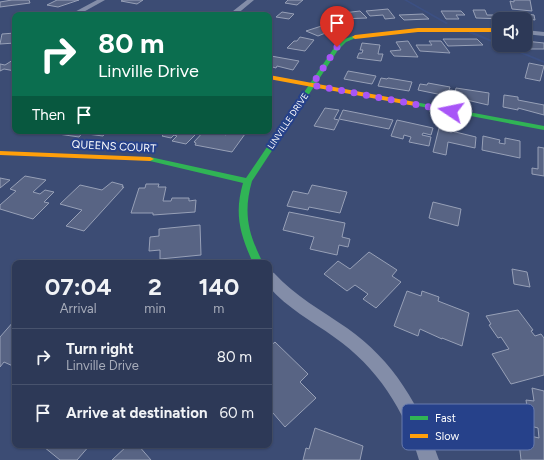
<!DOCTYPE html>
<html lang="en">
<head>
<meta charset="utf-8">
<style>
  :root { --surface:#2d3957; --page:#394461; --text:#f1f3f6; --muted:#a7acba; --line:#48536d }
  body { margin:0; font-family:Figtree,sans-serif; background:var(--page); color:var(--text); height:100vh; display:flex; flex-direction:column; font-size:15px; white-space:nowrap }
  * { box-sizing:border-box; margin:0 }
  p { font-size:13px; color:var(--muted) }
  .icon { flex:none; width:22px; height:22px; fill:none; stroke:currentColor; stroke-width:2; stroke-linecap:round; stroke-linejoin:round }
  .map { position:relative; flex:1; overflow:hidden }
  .panel { position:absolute; left:12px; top:260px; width:260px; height:188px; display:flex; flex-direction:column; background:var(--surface); border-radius:8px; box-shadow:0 1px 3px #0004,0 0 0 1px var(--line) }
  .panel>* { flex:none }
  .hud { position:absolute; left:12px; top:12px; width:260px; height:122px; border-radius:8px; box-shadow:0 1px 3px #0004,0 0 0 1px var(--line); background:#0b6e4f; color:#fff; overflow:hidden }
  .fabs { position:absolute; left:492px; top:12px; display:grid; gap:8px }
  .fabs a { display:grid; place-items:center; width:40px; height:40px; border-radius:8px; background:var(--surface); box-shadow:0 1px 3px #0004,0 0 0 1px var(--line); font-size:20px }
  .pin { position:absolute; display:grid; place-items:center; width:34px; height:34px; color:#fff; margin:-41px -17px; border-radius:50% 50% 50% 0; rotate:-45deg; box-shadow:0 0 4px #0007 }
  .pin .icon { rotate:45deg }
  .me { position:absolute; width:44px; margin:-22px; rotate:281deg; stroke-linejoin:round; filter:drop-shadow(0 0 3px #0008) }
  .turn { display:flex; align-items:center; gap:14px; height:84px; padding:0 20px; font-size:18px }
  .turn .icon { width:52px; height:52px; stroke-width:2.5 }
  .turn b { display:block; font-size:28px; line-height:34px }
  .then { display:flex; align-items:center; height:38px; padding:0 20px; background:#0003; gap:8px; font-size:15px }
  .eta { display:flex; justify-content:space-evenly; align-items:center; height:68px; text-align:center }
  .eta b { font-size:24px; font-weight:700; line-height:28px }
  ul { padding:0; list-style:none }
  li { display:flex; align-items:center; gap:12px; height:56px; padding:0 20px; border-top:1px solid var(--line) }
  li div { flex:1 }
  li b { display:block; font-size:15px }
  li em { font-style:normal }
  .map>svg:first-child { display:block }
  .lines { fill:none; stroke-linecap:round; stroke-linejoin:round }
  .stream { fill:#3c5083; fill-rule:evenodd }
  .building { fill:#586484; stroke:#97a0b7 }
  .street { fill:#838da8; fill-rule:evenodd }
  .fast { fill:#30b455; fill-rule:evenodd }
  .slow { fill:#ff9f0a; fill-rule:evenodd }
  .route { stroke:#a855f7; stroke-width:7; stroke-dasharray:0 12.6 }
  .labels { text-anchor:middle; stroke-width:4; stroke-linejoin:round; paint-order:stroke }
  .far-street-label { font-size:9px; fill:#fff; stroke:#26418a }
  .street-label { font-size:11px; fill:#fff; stroke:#26418a }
  .key { fill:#26418a; stroke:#677aad; stroke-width:1 }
  .key-label { font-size:11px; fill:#fff }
</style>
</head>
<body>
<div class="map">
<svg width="544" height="460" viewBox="0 0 544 460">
  <rect width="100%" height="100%" fill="#3c4c74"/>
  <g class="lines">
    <path class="stream" d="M404 0H407L448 23 446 24Z
      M469 31H471L499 43V45L469 33Z
      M500 45H505L544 61V63Z"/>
  </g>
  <path class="building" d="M12 0H29L30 3 0 7V2Z
    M57 0H79L58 7 47 5Z
    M123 0H143L137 4 121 1Z
    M288 0H303L297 5 285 3Z
    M514 0H530L532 11 512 9 510 1 514 2Z
    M388 9 395 18 385 19 383 15 370 16 366 11Z
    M473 10H485L487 15H502L504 19 476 18Z
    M360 11 367 18 339 19 334 14Z
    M441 11H461L465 15H456L459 19H446Z
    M282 12 294 14 289 19 276 17Z
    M511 12 534 15 535 20 522 18V19H509Z
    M423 14 429 19 404 20 399 15Z
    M334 22 343 26 318 36 306 31Z
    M15 33V43L0 44 2 34Z
    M300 37 314 40 305 51 287 48 294 41H297Z
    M443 39H477L483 45 448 46Z
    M408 41 418 57 394 56 390 51 401 50 396 42Z
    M429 41H441L450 53 420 51 416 45H432Z
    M525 41 544 43V49H527L511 45H525Z
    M362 43 380 45 378 54H383L381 61 357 58 359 53H362L363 50H360Z
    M271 56 299 61 293 70 277 66 276 68 269 66Z
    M13 60 15 61V71L4 69 0 71V64L5 65Z
    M529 63 544 66 540 81 525 78Z
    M348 71 376 76 372 84 344 79Z
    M381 78 387 79 388 78 412 82 409 91 378 86Z
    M428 83 450 87 447 96 418 90 420 84 427 85Z
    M456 88 489 93 488 105 454 97Z
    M504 95 518 97V100L544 105V115L518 108V110L503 107Z
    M325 108 339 110 334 119 339 120 334 130 314 126Z
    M343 110 393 120 389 129 339 119Z
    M397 120 433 128 431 135 423 133 422 135 431 137 429 146 409 142 411 137 404 135 403 139 391 136Z
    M439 128 476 137 475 148 448 142 446 155 433 152Z
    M61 131H84L79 137 58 134Z
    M90 131H107L103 136 87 134Z
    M160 131H199L186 144 172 141 177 136 174 135 171 138 162 136 165 133 159 132Z
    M204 131H214L226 135 229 131 245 134 232 152 195 145 196 143 194 142Z
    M483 136 500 140 499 143 505 144V138L520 141V158L482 150Z
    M538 147 544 148V176L532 174V168L538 169Z
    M25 176 46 180 33 192 40 194 45 190 54 192 44 202 49 203 33 219 0 209V205L16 191 10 189Z
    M0 178 10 180 0 188Z
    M112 182 123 185 122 187H124L84 231 66 226 82 210 60 204 80 185 102 190Z
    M146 184H159L158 187H166L163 201H171L172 198H189V201L196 200 195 212 153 215V213H131L139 188H145Z
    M312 185 347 192 340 213 309 207 308 210 287 206 293 191 308 194Z
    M433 202 461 209 458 226 429 218Z
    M289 212 345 223 342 237 350 239 348 247 339 245 337 255 310 249 314 237 283 230Z
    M200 225 201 255 160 259V250L149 251 150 237 159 236V229Z
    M369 252 397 270 392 276 401 282 376 308 363 299 368 294 355 285 347 291 324 274 338 261 350 269Z
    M512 269 527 272 530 287 514 284Z
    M407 291 421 296 422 291 439 297 438 301 469 313 462 346 442 338V339L420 329 418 336 394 326Z
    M518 310 533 330 531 331 535 336 541 334 544 338V375L511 384 492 354 509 349 501 337 498 338 489 325 491 324 486 316Z
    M14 321 15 367 4 362 0 367V337Z
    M275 342 308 374 300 382 316 398 285 427 273 413 269 417V347Z
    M532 388 544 391V460H521L518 433 539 438 538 428 527 425 525 414H528L526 400 534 401Z
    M315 428 363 446 360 460H303L306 448 309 449Z
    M46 445H90L77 460H60L44 447Z
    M128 445H138L151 460H112Z"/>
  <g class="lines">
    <path class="street" d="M97 0H105L78 15H69Z
      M247 0H254L236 15H228Z
      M525 30 544 32V36L525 34Z
      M269 271 274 273C295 296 321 310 347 328 393 360 421 407 439 460H419C405 410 377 367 334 337 312 321 287 308 269 287Z"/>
    <path class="fast" d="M353 36 358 37 346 42 338 50 252 181C243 213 248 233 263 263H253C240 234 234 214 243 183L150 161 146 159 150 157 246 178 334 48 342 40Z
      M415 102 544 126V130L413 105V103Z"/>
    <path class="slow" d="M418 28H499V32H418L355 39 352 37 355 35Z
      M269 75 415 102 418 104 415 106 269 79Z
      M0 151 150 157 154 159 150 161 0 155Z"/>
  </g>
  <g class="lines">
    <path class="route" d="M337 47 312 85 451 111"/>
  </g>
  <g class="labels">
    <g class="far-street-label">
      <text transform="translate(288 121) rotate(-56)" y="3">LINVILLE DRIVE</text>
    </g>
    <g class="street-label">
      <text transform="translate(114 146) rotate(3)" y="4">QUEENS COURT</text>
    </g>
  </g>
  <rect x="402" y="404" width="132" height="46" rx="6" class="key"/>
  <rect x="410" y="416" width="18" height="4" fill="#30b455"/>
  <rect x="410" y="434" width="18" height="4" fill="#ff9f0a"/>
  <g class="key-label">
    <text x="435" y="422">Fast</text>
    <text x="435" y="440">Slow</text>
  </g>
</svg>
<div class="fabs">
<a><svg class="icon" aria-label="sound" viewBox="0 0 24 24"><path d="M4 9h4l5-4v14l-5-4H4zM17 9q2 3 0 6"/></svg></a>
</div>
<div class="pin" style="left:337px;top:47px;background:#d93025"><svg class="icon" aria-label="arrive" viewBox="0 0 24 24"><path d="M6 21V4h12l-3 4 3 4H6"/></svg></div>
<svg class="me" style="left:451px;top:111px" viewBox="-20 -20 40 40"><circle r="19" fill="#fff"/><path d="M0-13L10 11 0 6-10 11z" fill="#a855f7"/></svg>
<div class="hud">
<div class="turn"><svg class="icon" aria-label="right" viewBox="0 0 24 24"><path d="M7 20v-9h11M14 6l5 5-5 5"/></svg><div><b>80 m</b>Linville Drive</div></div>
<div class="then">Then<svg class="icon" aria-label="arrive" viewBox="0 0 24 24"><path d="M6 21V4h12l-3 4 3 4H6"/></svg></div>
</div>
<section class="panel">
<div class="eta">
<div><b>07:04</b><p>Arrival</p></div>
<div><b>2</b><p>min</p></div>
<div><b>140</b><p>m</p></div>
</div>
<ul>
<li><svg class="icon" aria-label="right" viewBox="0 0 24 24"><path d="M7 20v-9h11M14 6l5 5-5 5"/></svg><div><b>Turn right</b><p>Linville Drive</p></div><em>80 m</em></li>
<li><svg class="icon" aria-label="arrive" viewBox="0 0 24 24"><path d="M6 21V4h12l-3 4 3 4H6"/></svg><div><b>Arrive at destination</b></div><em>60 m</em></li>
</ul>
</section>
</div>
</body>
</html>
